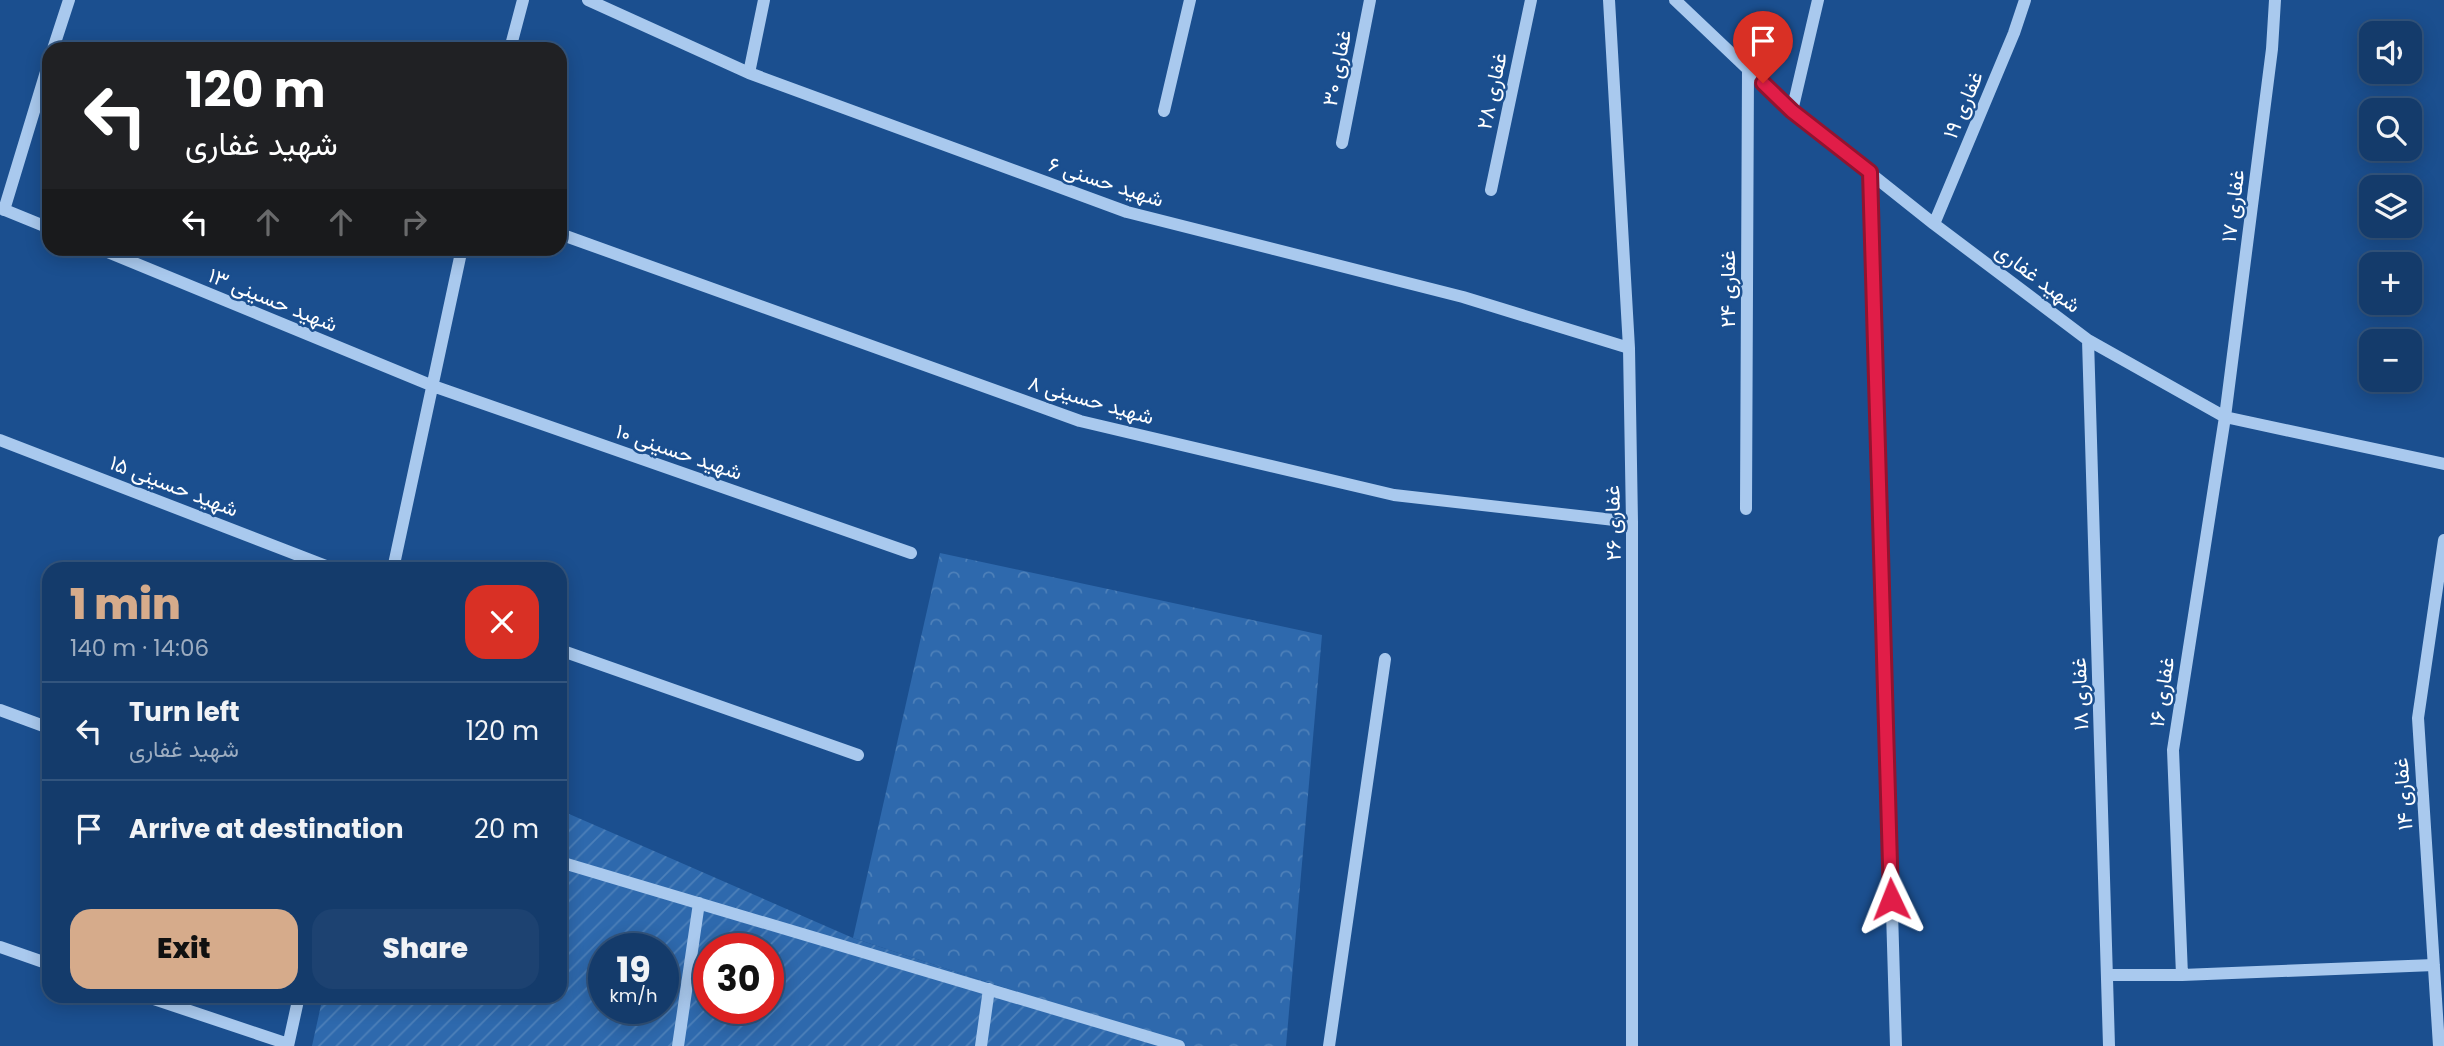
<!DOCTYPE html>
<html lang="en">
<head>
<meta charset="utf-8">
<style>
  :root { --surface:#143b6b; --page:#1d4271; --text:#f1f3f6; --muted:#9dadc1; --line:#33557e; --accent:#d6ab8b }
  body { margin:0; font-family:Poppins,Vazirmatn,sans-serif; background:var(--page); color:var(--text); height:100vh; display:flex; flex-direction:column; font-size:26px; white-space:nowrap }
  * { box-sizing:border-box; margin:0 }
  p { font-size:23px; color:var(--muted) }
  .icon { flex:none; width:38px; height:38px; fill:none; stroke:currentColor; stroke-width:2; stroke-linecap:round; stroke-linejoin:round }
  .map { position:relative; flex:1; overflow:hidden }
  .drawer { position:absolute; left:42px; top:562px; width:525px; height:441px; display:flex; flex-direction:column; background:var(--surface); border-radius:21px; box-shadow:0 4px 18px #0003,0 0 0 2px var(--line) }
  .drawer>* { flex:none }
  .banner { position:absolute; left:42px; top:42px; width:525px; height:214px; border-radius:21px; box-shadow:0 4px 18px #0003,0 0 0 2px var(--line); background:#202124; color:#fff; overflow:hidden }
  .fabs { position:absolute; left:2359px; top:21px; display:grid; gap:14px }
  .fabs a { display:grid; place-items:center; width:63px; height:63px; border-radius:14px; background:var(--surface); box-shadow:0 4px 18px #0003,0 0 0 2px var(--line); font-size:35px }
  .speed { position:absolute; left:588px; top:933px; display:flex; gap:14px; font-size:35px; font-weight:700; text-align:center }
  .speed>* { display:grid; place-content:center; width:91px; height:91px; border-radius:50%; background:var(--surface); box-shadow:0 4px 18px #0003,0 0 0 2px var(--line); line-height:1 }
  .speed small { font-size:18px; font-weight:400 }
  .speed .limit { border:10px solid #d22; background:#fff; color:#111 }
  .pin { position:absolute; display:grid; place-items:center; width:60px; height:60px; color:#fff; margin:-72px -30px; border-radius:50% 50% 50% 0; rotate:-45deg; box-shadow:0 0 7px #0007 }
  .pin .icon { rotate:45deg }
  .me { position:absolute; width:77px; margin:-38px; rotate:358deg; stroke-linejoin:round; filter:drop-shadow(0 0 5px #0008) }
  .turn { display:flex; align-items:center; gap:24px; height:147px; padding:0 28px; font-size:32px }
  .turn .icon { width:91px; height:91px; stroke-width:2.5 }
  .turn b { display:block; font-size:49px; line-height:60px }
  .lanes { display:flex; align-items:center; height:66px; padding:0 28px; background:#0003; justify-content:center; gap:35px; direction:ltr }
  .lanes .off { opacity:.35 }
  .round { display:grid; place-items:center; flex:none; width:74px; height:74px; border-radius:21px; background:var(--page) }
  .headline { display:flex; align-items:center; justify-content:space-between; height:119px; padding:0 28px }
  h1 { font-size:42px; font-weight:800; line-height:52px; color:var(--accent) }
  .primary-button { display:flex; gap:14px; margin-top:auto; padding:14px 28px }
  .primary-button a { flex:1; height:80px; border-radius:21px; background:var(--accent); color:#111; font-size:28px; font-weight:800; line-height:80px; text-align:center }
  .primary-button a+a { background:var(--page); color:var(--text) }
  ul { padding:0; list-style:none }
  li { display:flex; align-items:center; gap:21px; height:98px; padding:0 28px; border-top:2px solid var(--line) }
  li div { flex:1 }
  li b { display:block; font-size:26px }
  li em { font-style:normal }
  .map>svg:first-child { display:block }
  .park { fill:url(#park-crowns) }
  .garden { fill:url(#garden-furrows); fill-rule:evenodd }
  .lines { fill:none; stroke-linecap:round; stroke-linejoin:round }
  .minor { stroke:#a9c9ee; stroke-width:12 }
  .route-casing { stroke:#92132f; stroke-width:18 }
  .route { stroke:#e11d48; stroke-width:12 }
  .labels { text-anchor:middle; stroke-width:5; stroke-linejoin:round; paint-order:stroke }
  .street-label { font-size:21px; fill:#fff; stroke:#1b4f8f }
</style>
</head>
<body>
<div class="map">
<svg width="2444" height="1046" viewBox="0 0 2444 1046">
  <defs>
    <pattern id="park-crowns" width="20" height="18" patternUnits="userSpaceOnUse" patternTransform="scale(1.75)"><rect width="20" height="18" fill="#2e69ad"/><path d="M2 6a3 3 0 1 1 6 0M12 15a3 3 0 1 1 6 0" fill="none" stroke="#4d80b9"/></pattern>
    <pattern id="garden-furrows" width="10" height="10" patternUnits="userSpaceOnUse" patternTransform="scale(1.75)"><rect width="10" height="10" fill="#2e69ad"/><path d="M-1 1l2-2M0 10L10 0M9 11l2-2" fill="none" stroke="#4d80b9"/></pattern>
  </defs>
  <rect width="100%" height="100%" fill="#1b4f8f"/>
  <path class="park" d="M940 553 1322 635 1286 1046H1181L853 938Z"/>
  <path class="garden" d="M560 810 853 938 1181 1046H312L323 996H560ZM604 948H663V1008H604ZM709 948H768V1008H709Z"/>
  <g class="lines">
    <path class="minor" d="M588 0 749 73 1127 212 1463 297 1629 348
      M1609 0 1629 348 1632 522V1046
      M1675 0 1792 111 1934 224 2088 340 2225 417 2444 464
      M53 49 69 0
      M510 49 523 0
      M749 73 764 0
      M1164 111 1190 0
      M1792 111 1818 0
      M1342 143 1370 0
      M1870 172 1896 1046
      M1491 190 1531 0
      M0 208 49 228
      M4 210 49 62
      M1934 224 2014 33 2025 0
      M560 234 1080 421 1394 495 1632 522
      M98 248 433 386 911 553
      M2088 340 2109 1046
      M0 440 334 569
      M1746 509 1748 70
      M393 569 462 248
      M560 650 858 755
      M0 710 49 728
      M560 862 1179 1046
      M0 947 49 964
      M2108 975H2182L2434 965
      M2182 975 2173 750 2225 417 2272 49 2275 0
      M145 996 288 1044
      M288 1046 299 996
      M678 1046 699 903
      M981 1046 989 989
      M1329 1046 1385 659
      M2439 1046 2418 718 2444 540"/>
  </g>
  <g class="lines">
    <g class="route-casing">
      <path id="route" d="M1763 83 1792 111 1870 172 1891 899"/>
    </g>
    <use href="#route" class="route"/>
  </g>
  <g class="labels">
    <g class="street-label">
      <text transform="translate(1337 68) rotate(-79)" y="7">غفاری ۳۰</text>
      <text transform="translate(1492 91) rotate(-78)" y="7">غفاری ۲۸</text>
      <text transform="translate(1963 105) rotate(-67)" y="7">غفاری ۱۹</text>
      <text transform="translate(1106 182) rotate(18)" y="7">شهید حسنی ۶</text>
      <text transform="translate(2233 206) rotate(-83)" y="7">غفاری ۱۷</text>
      <text transform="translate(2038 278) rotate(37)" y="7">شهید غفاری</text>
      <text transform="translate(1728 289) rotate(-90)" y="7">غفاری ۲۴</text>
      <text transform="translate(273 300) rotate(22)" y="7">شهید حسینی ۱۳</text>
      <text transform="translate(1091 400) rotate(16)" y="7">شهید حسینی ۸</text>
      <text transform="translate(679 452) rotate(19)" y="7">شهید حسینی ۱۰</text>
      <text transform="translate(174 486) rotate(21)" y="7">شهید حسینی ۱۵</text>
      <text transform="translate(1613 523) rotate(-91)" y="7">غفاری ۲۶</text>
      <text transform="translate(2162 692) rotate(-81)" y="7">غفاری ۱۶</text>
      <text transform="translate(2080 694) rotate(-92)" y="7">غفاری ۱۸</text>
      <text transform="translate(2403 794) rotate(-94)" y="7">غفاری ۱۴</text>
    </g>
  </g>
</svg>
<div class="fabs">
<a><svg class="icon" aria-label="sound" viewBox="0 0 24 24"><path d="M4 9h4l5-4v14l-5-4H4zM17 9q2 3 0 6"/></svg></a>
<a><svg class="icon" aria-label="search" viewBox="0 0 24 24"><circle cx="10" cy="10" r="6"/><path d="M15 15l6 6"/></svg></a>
<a><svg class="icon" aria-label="layers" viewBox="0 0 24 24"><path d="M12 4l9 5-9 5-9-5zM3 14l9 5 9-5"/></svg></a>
<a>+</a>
<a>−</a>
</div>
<div class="speed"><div>19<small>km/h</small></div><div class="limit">30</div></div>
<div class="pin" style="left:1763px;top:83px;background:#d93025"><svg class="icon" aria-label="arrive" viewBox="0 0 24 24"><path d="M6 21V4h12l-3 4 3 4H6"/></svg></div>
<svg class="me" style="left:1891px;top:899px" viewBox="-20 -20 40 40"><path d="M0-17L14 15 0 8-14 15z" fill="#e11d48" stroke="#fff" stroke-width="4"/></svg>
<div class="banner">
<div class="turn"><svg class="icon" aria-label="left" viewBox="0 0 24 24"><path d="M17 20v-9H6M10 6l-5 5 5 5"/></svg><div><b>120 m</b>شهید غفاری</div></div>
<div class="lanes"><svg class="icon" aria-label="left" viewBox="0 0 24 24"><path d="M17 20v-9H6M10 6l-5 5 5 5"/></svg><svg class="icon off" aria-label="ahead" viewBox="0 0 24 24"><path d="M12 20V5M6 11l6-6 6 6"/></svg><svg class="icon off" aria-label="ahead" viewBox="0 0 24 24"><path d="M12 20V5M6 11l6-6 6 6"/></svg><svg class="icon off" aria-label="right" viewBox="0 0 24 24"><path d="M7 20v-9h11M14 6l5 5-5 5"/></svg></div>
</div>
<section class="drawer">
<div class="headline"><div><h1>1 min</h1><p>140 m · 14:06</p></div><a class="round" style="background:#d93025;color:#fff"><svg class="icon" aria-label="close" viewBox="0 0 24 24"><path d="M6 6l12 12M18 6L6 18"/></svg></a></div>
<ul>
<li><svg class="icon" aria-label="left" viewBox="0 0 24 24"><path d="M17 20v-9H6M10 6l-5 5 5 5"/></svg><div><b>Turn left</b><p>شهید غفاری</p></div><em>120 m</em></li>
<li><svg class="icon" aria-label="arrive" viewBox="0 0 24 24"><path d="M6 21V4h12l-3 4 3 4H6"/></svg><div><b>Arrive at destination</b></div><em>20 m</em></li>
</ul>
<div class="primary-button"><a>Exit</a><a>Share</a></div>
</section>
</div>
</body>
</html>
